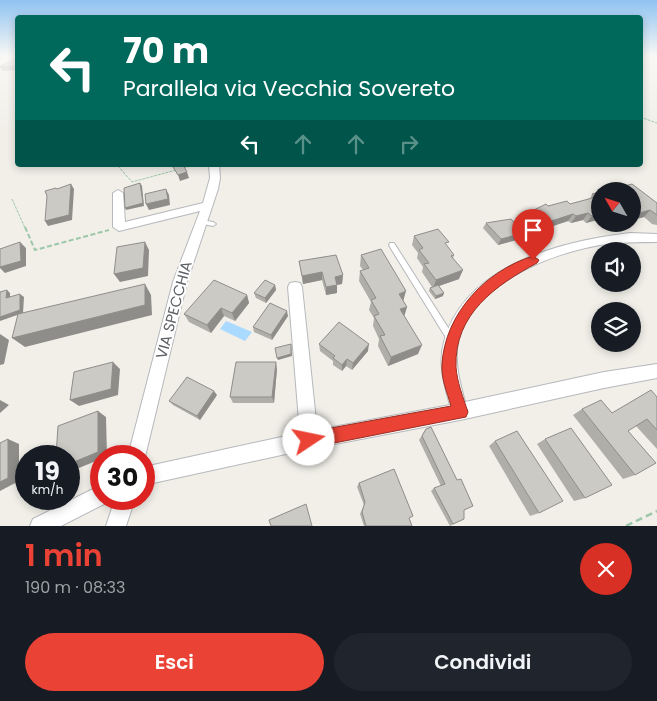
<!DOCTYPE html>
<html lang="it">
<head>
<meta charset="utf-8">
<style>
  :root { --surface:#171b24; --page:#20242c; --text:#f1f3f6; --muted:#9ea1a6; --accent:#ea4335 }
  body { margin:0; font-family:Poppins,sans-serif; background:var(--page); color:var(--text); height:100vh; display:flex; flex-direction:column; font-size:19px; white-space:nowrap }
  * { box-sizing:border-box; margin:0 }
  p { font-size:16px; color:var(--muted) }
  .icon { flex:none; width:28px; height:28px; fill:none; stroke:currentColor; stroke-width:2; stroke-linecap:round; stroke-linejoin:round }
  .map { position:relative; height:526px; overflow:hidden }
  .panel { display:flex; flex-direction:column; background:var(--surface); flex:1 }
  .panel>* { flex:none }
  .banner { position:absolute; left:15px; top:15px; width:628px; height:152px; border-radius:5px; box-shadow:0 2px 8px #0003; background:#00695c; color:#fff; overflow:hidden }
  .needle { width:32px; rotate:309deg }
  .buttons { position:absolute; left:591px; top:182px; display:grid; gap:10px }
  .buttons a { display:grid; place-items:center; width:50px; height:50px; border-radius:50%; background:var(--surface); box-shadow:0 2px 8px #0003; font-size:25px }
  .speed { position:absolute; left:15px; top:445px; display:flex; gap:10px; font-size:25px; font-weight:700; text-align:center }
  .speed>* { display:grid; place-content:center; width:65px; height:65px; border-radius:50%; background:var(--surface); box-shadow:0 2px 8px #0003; line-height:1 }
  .speed small { font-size:12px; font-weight:400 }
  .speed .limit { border:8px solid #d22; background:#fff; color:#111 }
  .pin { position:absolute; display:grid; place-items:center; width:42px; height:42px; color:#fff; margin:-51px -21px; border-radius:50% 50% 50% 0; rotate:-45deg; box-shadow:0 0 5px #0007 }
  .pin .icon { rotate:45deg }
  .me { position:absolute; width:55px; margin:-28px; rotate:79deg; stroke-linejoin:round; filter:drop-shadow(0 0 4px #0008) }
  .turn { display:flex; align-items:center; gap:18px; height:105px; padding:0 25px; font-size:22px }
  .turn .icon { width:65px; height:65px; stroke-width:2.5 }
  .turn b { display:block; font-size:35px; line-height:42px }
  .lanes { display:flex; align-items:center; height:48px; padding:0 25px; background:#0003; justify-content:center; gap:25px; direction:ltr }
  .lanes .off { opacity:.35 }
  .round { display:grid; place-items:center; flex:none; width:52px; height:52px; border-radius:26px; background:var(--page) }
  .head { display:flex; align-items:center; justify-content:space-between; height:85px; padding:0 25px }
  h1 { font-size:30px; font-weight:600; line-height:38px; color:var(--accent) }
  .primary-button { display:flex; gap:10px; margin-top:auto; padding:10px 25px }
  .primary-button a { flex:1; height:58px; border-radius:30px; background:var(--accent); color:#fff; font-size:20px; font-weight:600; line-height:58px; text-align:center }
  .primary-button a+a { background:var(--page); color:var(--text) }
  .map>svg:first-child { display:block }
  .water { fill:#aadaff }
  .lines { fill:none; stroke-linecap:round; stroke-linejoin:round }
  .service-casing { stroke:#b5b8bc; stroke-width:2 }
  .minor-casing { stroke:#b5b8bc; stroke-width:2 }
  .secondary-casing { stroke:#b6babf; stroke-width:1 }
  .path-far2 { stroke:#9cc7a9; stroke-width:1; stroke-dasharray:3 1; stroke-linecap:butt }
  .path-far1 { stroke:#9cc7a9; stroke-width:2; stroke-dasharray:5 2.5; stroke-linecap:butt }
  .path { stroke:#9cc7a9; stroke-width:2.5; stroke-dasharray:7 4; stroke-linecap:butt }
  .service { fill:#fff; fill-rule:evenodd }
  .minor { fill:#fff; fill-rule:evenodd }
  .secondary { fill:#fff; fill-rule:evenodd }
  .wall { fill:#afaea9 }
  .shaded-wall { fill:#8f8d8a }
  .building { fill:#cccac5; stroke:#8f8d8a }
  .route { fill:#ea4335; stroke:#982c22 }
  .labels { text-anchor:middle; stroke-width:4; stroke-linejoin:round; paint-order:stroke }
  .street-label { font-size:15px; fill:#5f6368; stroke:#fff }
</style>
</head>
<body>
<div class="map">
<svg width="657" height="526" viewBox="0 0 657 526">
  <rect width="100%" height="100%" fill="#f1efe8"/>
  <path class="water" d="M226 321 252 332 245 341 220 329Z"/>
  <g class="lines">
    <g class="service-casing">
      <path id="service" d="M201 220 213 222 216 224 213 226 199 223 198 222 199 221Z
        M390 243H394L454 337 455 339 454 341 451 342 448 341 390 247 389 245Z"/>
    </g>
    <g class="minor-casing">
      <path id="minor" d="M209 165H219L220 178 218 189 187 282 144 461V456H128L173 282 200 211 119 231 113 227V193L118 190 123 193 125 222 203 203 210 178Z
        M630 233 657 234V242C638 242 619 242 600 245 548 254 471 285 458 342 454 362 460 383 465 402L604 372 657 364V378L604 388 460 420 309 449 144 485V467L300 433 288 287 290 283 295 282 300 283 302 287 317 430 450 405C444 385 438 362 444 342 464 265 562 241 630 233Z
        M101 485V499H109L108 502 61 526H30L33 519Z
        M115 499H135L126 526H106Z"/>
    </g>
    <g class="secondary-casing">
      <path id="secondary" d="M4 56H16L0 65V58Z"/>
    </g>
    <path class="path-far2" d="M640 117 657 123
      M118 166 132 182 176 170
      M183 168 195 165
      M12 199 25 228"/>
    <path class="path-far1" d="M25 227 35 250 109 230"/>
    <path class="path" d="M626 526 657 511"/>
    <use href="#service" class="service"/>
    <use href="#minor" class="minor"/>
    <use href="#secondary" class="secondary"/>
  </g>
  <path class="wall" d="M18 58V70L3 71 0 67Z
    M600 192V223L597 220 586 223 583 220 571 223 568 221 541 230 528 218 532 211 570 204 590 199 592 194Z
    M657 203V225L652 224 644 217 632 220Z
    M486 223 520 239 498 245 483 228Z
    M414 236 454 255 453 258 459 279 439 286 443 296 435 299 429 291 430 288 432 287 422 272 423 267 417 258 418 253 412 245Z
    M361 255 403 301 407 307 404 316 418 354 388 366 378 346 379 339 373 326 374 318 369 310 371 302 359 281 360 271 363 270 360 266Z
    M299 261 343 275 342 284 337 285V293L326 295 322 280 303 284Z
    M275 285 276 290 266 303 256 298 254 293Z
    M247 295 249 303 235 321 224 316 211 333 189 322 184 314Z
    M288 316 272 340 254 332 253 327Z
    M319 344 368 351 352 370 346 366 342 371 333 365V361L320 351Z
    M277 369 274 403H233L230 397Z
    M217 395 200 420 173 405 169 401Z
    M657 397V449L636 426 628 431 635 475 623 479 573 415 582 409 612 413Z
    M426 429 464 510V519L450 526 431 491 434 488 441 486 419 440Z
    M545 439 585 498 574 501 537 444Z
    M495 441 539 513 530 516 489 446Z
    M359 483 409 519 412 526H364L360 514 364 505 357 487Z"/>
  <path class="shaded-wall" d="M187 172 189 178 180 181 178 175Z
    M140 183 142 186 144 206 126 210 125 208Z
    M71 184 74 189 72 220 48 226 45 221Z
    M166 189 169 195 170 205 149 210 146 204Z
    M650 210 644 217 632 220V215Z
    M588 213 583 220 571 223 576 216Z
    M573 214 568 221 541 230 545 223Z
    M600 214V216L597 220 586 223 592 216Z
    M524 233 520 239 498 245 501 239Z
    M20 242 26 248V266L5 273 0 268V267Z
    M145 242 149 250 148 276 120 282 114 274Z
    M463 270 459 279 433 288 436 280Z
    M322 272V280L303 284 302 276Z
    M343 275 342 284 335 285V277Z
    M145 284 151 295 152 315 25 347 12 338Z
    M275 285 276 290 266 303 265 298Z
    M337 285V293L326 295V287Z
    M7 290 10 293V302L6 298Z
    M406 291 403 302 399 294Z
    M444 293 443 296 435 299 436 296Z
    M20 294 24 297 23 313 0 321V317Z
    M247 295 249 303 235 321 232 313Z
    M407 307 404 317 400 309Z
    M221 308 224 316 211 333 207 325Z
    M287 311 288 316 272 340 271 335Z
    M0 334 9 340 4 364 0 365Z
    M291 344 292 356 278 360 277 358Z
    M369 344 368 351 352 370 353 363Z
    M422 345 418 354 388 366 391 357Z
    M347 359 346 366 342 371V365Z
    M113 362 120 369 118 395 79 406 70 400Z
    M276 362 277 369 274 403 272 397Z
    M214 391 217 395 200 420 197 416Z
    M0 400 9 405 0 413Z
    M98 411 106 417 107 456H101V459L69 472V464Z
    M8 439 19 444V481L0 491V482Z"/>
  <path class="building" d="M18 58V66L0 67Z
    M180 165H183L187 172 178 175 173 167Z
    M140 183 143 203 125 208 124 188Z
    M71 184 69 215 45 221 47 196 45 191 56 188 57 189Z
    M632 184 657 203V215L650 210 632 215V191H605Z
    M166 189 168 199 146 204 145 194Z
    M600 192V214L592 216 588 213 576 216 573 214 545 223 532 211 546 204 548 206 567 201 570 204 596 197 592 194Z
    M511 219 524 233 501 239 486 223Z
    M438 229 449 242 445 243 454 255 451 256 463 270 436 280 424 264 429 263 419 250 423 248 414 236Z
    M20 242 21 261 0 267V249Z
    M145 242 143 268 114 274 117 247Z
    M381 249 406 291 399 294 407 307 400 309 422 345 391 357 380 336 385 335 374 316 379 314 371 300 376 298 360 271 369 268 361 255Z
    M336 255 343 275 335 277 337 285 326 287 322 272 302 276 299 261Z
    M214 280 247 295 232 313 221 308 207 325 184 314Z
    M265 280 275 285 265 298 254 293Z
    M145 284V305L12 338 18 314Z
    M438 285 444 293 436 296 430 288Z
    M7 290 6 298 20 294V310L0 317V292Z
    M270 303 287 311 271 335 253 327Z
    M339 322 369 344 353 363 347 359 342 365 333 358 335 356 319 344Z
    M291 344V354L277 358 275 348Z
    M113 362 111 389 70 400 74 372Z
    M236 362H276L272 397H230Z
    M187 377 214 391 197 416 169 401Z
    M651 390 657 397V430L647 419 628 431 656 463 635 475 582 409 601 400 612 413Z
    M98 411V452L69 464V456H56L58 426Z
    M431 427 457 480 461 479 473 506 464 510V519L453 524 434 488 445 484 422 436 426 429Z
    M571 428 612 485 585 498 545 439Z
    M517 431 563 501 539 513 495 441Z
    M8 439V478L0 482V443Z
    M394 469 413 516 409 518 412 526H366L362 512 365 502 359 483Z
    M306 504 312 526H271L269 520Z"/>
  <linearGradient id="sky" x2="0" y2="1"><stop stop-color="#8fc3f1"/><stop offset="0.43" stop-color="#f9f8f5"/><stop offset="1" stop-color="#f9f8f5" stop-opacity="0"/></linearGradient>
  <rect width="657" height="130" fill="url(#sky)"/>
  <path class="route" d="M533 256 539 260 537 263C496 285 454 314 456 367 457 382 463 397 468 412L466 417 309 448 304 445 301 440 304 434 309 432 451 406C447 392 441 379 442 364 445 314 485 271 533 256Z"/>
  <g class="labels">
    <g class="street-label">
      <text transform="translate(174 310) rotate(-75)" y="5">VIA SPECCHIA</text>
    </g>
  </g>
</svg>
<div class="buttons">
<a><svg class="needle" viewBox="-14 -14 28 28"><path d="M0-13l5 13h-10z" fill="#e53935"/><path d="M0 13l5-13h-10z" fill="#9ea1a6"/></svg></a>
<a><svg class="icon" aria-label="sound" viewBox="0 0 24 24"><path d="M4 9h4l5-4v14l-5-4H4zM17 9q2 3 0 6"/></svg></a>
<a><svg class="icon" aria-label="layers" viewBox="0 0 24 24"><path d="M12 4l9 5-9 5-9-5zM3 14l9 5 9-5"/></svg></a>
</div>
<div class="speed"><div>19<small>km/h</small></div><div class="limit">30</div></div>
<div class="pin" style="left:533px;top:260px;background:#d93025"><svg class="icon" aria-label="arrive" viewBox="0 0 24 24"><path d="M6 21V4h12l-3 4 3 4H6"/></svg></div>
<svg class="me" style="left:309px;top:440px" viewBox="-20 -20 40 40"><circle r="19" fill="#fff"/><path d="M0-13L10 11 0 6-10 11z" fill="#ea4335"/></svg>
<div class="banner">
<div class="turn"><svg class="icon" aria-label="left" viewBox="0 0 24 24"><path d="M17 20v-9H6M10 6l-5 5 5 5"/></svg><div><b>70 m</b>Parallela via Vecchia Sovereto</div></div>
<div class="lanes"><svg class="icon" aria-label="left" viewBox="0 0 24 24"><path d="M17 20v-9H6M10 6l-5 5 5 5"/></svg><svg class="icon off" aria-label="ahead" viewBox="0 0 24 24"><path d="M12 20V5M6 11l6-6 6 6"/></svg><svg class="icon off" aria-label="ahead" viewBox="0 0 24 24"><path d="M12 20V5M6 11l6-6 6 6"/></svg><svg class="icon off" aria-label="right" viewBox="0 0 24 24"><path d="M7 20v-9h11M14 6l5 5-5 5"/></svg></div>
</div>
</div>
<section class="panel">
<div class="head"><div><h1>1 min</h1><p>190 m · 08:33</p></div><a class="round" style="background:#d93025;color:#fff"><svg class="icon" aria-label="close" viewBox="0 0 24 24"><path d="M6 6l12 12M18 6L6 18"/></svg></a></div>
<div class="primary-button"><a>Esci</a><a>Condividi</a></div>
</section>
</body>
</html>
